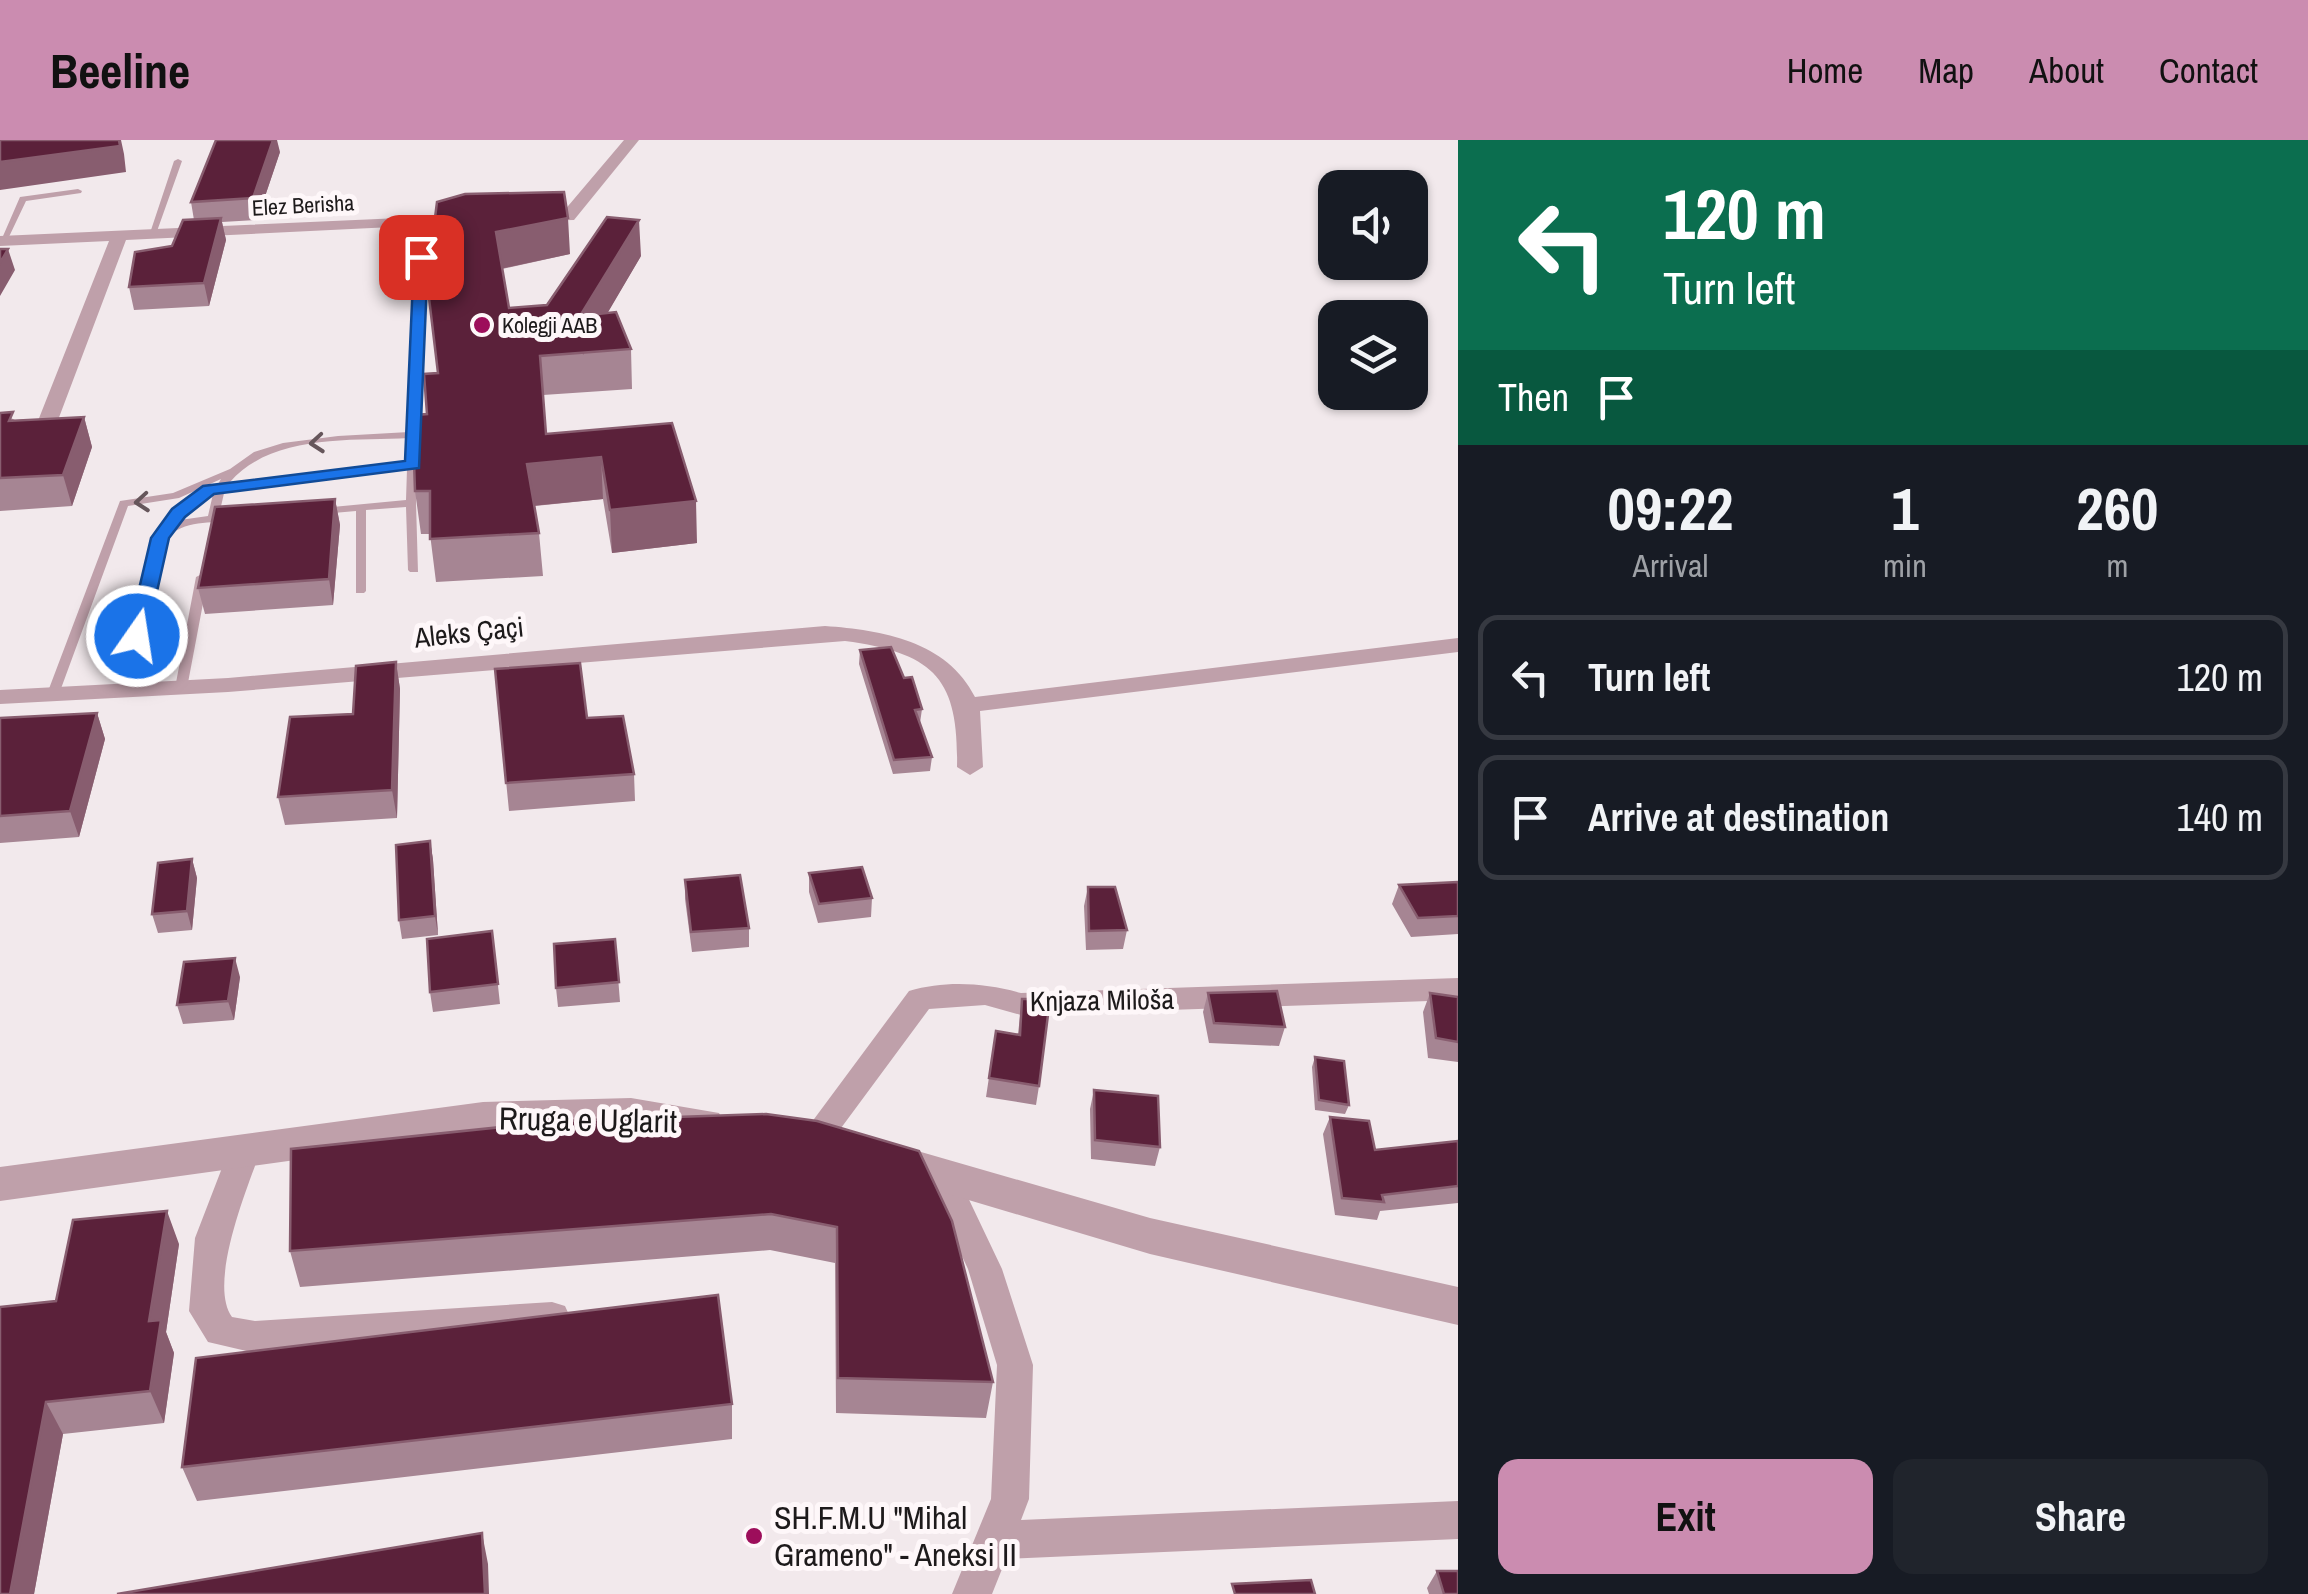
<!DOCTYPE html>
<html lang="en">
<head>
<meta charset="utf-8">
<style>
  :root { --surface:#171b24; --page:#20242c; --text:#f1f3f6; --muted:#9ea1a6; --line:#363941; --accent:#cb8cb0 }
  body { margin:0; font-family:"Archivo Narrow",sans-serif; background:var(--page); color:var(--text); height:100vh; display:flex; flex-direction:column; font-size:38px; white-space:nowrap }
  * { box-sizing:border-box; margin:0 }
  p { font-size:32px; color:var(--muted) }
  .icon { flex:none; width:55px; height:55px; fill:none; stroke:currentColor; stroke-width:2; stroke-linecap:round; stroke-linejoin:round }
  .map { position:relative; flex:1; overflow:hidden }
  .sheet { display:flex; flex-direction:column; background:var(--surface); width:850px }
  .sheet>* { flex:none }
  .hud { background:#0b6e4f; color:#fff; overflow:hidden }
  .controls { position:absolute; left:1318px; top:30px; display:grid; gap:20px }
  .controls a { display:grid; place-items:center; width:110px; height:110px; border-radius:20px; background:var(--surface); box-shadow:0 2px 8px #0004; font-size:50px }
  .pin { position:absolute; display:grid; place-items:center; width:85px; height:85px; color:#fff; margin:-42px; border-radius:20px; box-shadow:0 5px 15px #0006 }
  .me { position:absolute; width:110px; margin:-55px; rotate:13deg; stroke-linejoin:round; filter:drop-shadow(0 0 8px #0008) }
  .turn { display:flex; align-items:center; gap:35px; height:210px; padding:0 40px; font-size:45px }
  .turn .icon { width:130px; height:130px; stroke-width:2.5 }
  .turn b { display:block; font-size:70px; line-height:85px }
  .then { display:flex; align-items:center; height:95px; padding:0 40px; background:#0003; gap:20px; font-size:38px }
  .eta { display:flex; justify-content:space-evenly; align-items:center; height:170px; text-align:center }
  .eta b { font-size:60px; font-weight:700; line-height:70px }
  .action { display:flex; gap:20px; margin-top:auto; padding:20px 40px }
  .action a { flex:1; height:115px; border-radius:20px; background:var(--accent); color:#111; font-size:40px; font-weight:700; line-height:115px; text-align:center }
  .action a+a { background:var(--page); color:var(--text) }
  ul { padding:0; list-style:none }
  li { display:flex; align-items:center; gap:30px; height:125px; margin:0 20px 15px; padding:0 20px; border:5px solid var(--line); border-radius:20px }
  li div { flex:1 }
  li b { display:block; font-size:38px }
  li em { font-style:normal }
  header { display:flex; align-items:center; gap:60px; box-sizing:border-box; height:140px; padding:0 50px; background:var(--accent); color:#111 }
  header strong { font-size:48px }
  nav { display:flex; gap:55px; margin-inline-start:auto; font-size:35px }
  main { display:flex; flex:1; min-height:0 }
  .map>svg:first-child { display:block }
  .lines { fill:none; stroke-linecap:round; stroke-linejoin:round }
  .service { fill:#bfa0aa; fill-rule:evenodd }
  .minor { fill:#bfa0aa; fill-rule:evenodd }
  .tertiary { fill:#bfa0aa; fill-rule:evenodd }
  .wall { fill:#a68593 }
  .shaded-wall { fill:#885d6f }
  .building { fill:#5b213a; stroke:#885d6f; stroke-width:2.5 }
  .oneway { stroke:#66565b }
  .route { fill:#1a73e8; stroke:#114b97; stroke-width:2.5 }
  .poi-dot { fill:#9d0e5b; stroke:#fef7f9; stroke-width:4 }
  .labels { text-anchor:middle; stroke-width:10; stroke-linejoin:round; paint-order:stroke }
  .far-street-label { font-size:22px; fill:#1d1a1b; stroke:#fef7f9 }
  .far-poi-label { font-size:22px; fill:#1d1a1b; stroke:#fef7f9; text-anchor:start }
  .street-label { font-size:28px; fill:#1d1a1b; stroke:#fef7f9 }
  .near-street-label { font-size:32px; fill:#1d1a1b; stroke:#fef7f9 }
  .near-poi-label { font-size:32px; fill:#1d1a1b; stroke:#fef7f9; text-anchor:start }
</style>
</head>
<body>
<header>
<strong>Beeline</strong>
<nav><a>Home</a><a>Map</a><a>About</a><a>Contact</a></nav>
</header>
<main>
<div class="map">
<svg width="1458" height="1454" viewBox="0 0 1458 1454">
  <rect width="100%" height="100%" fill="#f2e9ec"/>
  <g class="lines">
    <path class="service" d="M178 19 182 21 156 94 149 96 174 21Z
      M78 49 82 51 81 53 26 61 7 101 0 103 20 57Z
      M423 79 427 81 416 363 418 432H410L408 430 406 367 366 370V451L364 453H356V371L322 374 317 371 322 368 406 360 407 329 225 349 219 375 235 376V380C210 384 185 379 165 399L130 551 124 555 118 551 155 398 189 358 218 344 221 339 179 358 128 366 59 554 53 558 49 557 47 554 120 361 173 353 230 329 254 312 283 303 338 296 409 292 419 81ZM409 298 408 323 230 342C272 294 350 301 409 298ZM213 354 208 376 180 380 197 362Z
      M202 434 208 437 187 548 181 552 175 548 196 437Z"/>
    <path class="minor" d="M624 0H639L574 80 525 81 523 78 531 73 563 72Z
      M468 75 476 80 474 83 126 100 52 296 42 302 32 296 109 101 0 106V96Z
      M825 486C882 490 947 501 975 557L1458 498V512L980 571 983 627 970 635 957 627C959 538 934 513 845 501L228 552 0 564V550L228 538Z
      M1458 838V860L1021 875 985 865 929 869 827 1007 816 1011 805 1007 800 998 909 851C946 840 985 843 1021 853Z
      M243 1002 255 1006 259 1015C246 1051 208 1144 232 1177L255 1181 552 1162 565 1166 570 1177 565 1188 552 1192 255 1213 208 1202 189 1171 195 1098 227 1015 231 1006Z
      M941 1022 953 1026 1002 1129 1033 1225 1029 1359 1021 1380 1458 1361V1399L1006 1419 992 1454H952L991 1359 997 1225 968 1129 924 1035 929 1026Z"/>
    <path class="tertiary" d="M631 958 719 973 725 984 719 995 705 1000 631 990 483 994 0 1061V1027L483 962Z
      M883 1001 1150 1078 1458 1147V1185L1150 1114 868 1030 862 1018 868 1006Z"/>
  </g>
  <path class="wall" d="M280 12 257 80 222 82 226 100 209 166 134 170 129 147 172 106 194 80 191 62Z
    M437 62 570 114 502 129 509 168 547 165 641 116 607 173 631 209 632 249 543 255 546 294 672 283 697 403 612 413 603 359 535 366 539 393 543 436 436 442 430 394H421L415 351 427 274 438 233Z
    M0 273 15 280 84 277 92 307 72 366 0 371Z
    M335 359 340 385 333 465 205 474 198 448Z
    M860 510 904 538 922 569 920 583 932 617 930 631 893 634 859 524Z
    M396 522 400 549 397 678 285 685 278 657 353 574Z
    M495 529 587 578 634 634 635 661 509 671Z
    M97 573 105 599 79 697 0 703V578Z
    M430 701 433 720 438 795 402 799 399 780Z
    M192 719 197 738 192 790 158 793 152 774Z
    M809 733 872 758 871 777 818 783 809 752Z
    M685 740 749 788V807L692 812 685 759Z
    M1458 742V794L1411 797 1392 764 1399 745Z
    M1088 747 1127 790 1123 809 1086 810 1084 766Z
    M492 791 500 864 433 872 430 852Z
    M615 799 620 862 558 867 556 848Z
    M240 837 234 880 183 884 177 865Z
    M1208 853 1285 887 1279 906 1209 903 1203 872Z
    M1430 853 1458 857V922L1428 918 1423 872Z
    M1022 859 1039 946 1036 965 986 957 996 891 1018 894Z
    M1315 917 1349 965 1345 974 1315 970 1312 927Z
    M1094 950 1160 1007 1155 1026 1091 1019 1090 969Z
    M766 974 993 1242 986 1278 836 1273 835 1123 770 1110 300 1147 290 1111Z
    M1330 977 1375 1010 1458 1001V1063L1380 1071 1377 1080 1335 1075 1323 994Z
    M179 1104 166 1192 174 1213 164 1283 63 1294 34 1454H0L56 1161Z
    M732 1264V1299L197 1361 182 1327Z
    M1437 1431 1458 1454H1429L1427 1448Z"/>
  <path class="shaded-wall" d="M119 0H121L124 14 126 32 0 50V22Z
    M273 0H277L280 12 257 80 253 58Z
    M221 78 226 100 209 166 204 143Z
    M568 78 570 114 500 129 496 92Z
    M639 80 641 116 583 215 580 176Z
    M8 109 15 130 0 156V123Z
    M84 277 92 307 72 366 63 335Z
    M601 317 603 359 531 366 527 324Z
    M335 359 340 385 333 465 329 439Z
    M696 361 697 403 612 413 610 370Z
    M396 522 400 549 397 678 392 650Z
    M97 573 105 599 79 697 70 671Z
    M430 701 433 720 438 795 435 776Z
    M192 719 197 738 192 790 187 771Z
    M235 818 240 837 234 880 228 861Z
    M167 1071 179 1104 166 1192 174 1213 164 1283 150 1251 149 1181Z
    M46 1262 63 1294 34 1454H10Z
    M482 1393 488 1424 489 1454H485Z"/>
  <path class="building" d="M0 0H119L120 6 0 22Z
    M216 0H273L253 58 191 62Z
    M564 52 568 78 496 92 509 168 547 165 607 77 639 80 580 176 616 172 631 209 540 216 546 294 672 283 696 361 610 370 601 317 527 324 539 393 430 399V351H415L414 321 416 275 427 274 424 234 438 233 427 141 437 62 465 54Z
    M221 78 204 143 129 147 135 112 172 106 183 80Z
    M0 109H8L0 123Z
    M13 272 9 281 84 277 63 335 0 338V273Z
    M335 359 329 439 198 448 215 367Z
    M891 507 904 538 912 537 922 569 915 570 932 617 894 620 860 510Z
    M396 522 392 650 278 657 290 577 353 574 356 526Z
    M580 523 587 578 623 576 634 634 506 643 495 529Z
    M97 573 70 671 0 676V578Z
    M430 701 435 776 399 780 396 705Z
    M192 719 187 771 152 774 158 723Z
    M862 727 872 758 819 764 809 733Z
    M740 735 749 788 691 792 685 740Z
    M1458 742V776L1418 778 1399 745Z
    M1088 747H1115L1127 790 1089 791Z
    M492 791 498 844 430 852 427 799Z
    M615 799 619 842 556 848 554 804Z
    M235 818 228 861 177 865 184 822Z
    M1277 851 1285 887 1214 883 1208 853Z
    M1430 853 1458 857V902L1436 898Z
    M1022 859H1050L1039 946 989 938 996 891 1020 895Z
    M1315 917 1344 921 1349 965 1319 960Z
    M1094 950 1158 956 1160 1007 1095 1000Z
    M766 974 817 981 919 1011 952 1081 993 1242 838 1238 837 1087 771 1074 290 1111 291 1009 559 981Z
    M1330 977 1369 981 1375 1010 1458 1001V1046L1382 1055 1384 1062 1342 1058Z
    M167 1071 149 1181 161 1180 150 1251 46 1262 10 1454H0V1167L56 1161 73 1080Z
    M718 1155 732 1264 182 1327 196 1218Z
    M482 1393 485 1454H117Z
    M1437 1431H1458V1454H1444Z
    M1311 1440 1315 1454H1235L1232 1444Z"/>
  <defs><path id="oneway-chevron" d="M-2-3.5L2.5 0L-2 3.5" fill="none" stroke-width="1.6" stroke-linecap="round" stroke-linejoin="round" transform="scale(2.5)"/></defs>
  <g class="oneway">
    <use href="#oneway-chevron" transform="translate(317 303) rotate(175)"/>
    <use href="#oneway-chevron" transform="translate(142 362) rotate(175)"/>
  </g>
  <path class="route" d="M421 113 428 117 419 328 214 354 185 377 169 398 147 496 130 501 128 496 151 398 172 369 203 346 405 321 414 117Z"/>
  <g class="poi-dot">
    <circle cx="482" cy="185" r="10"/>
    <circle cx="754" cy="1396" r="10"/>
  </g>
  <g class="labels">
    <g class="far-street-label">
      <text transform="translate(303 65) rotate(-3)" y="8">Elez Berisha</text>
    </g>
    <g class="far-poi-label">
      <text x="502" y="193">Kolegji AAB</text>
    </g>
    <g class="street-label">
      <text transform="translate(469 492) rotate(-6)" y="10">Aleks Çaçi</text>
      <text transform="translate(1102 860) rotate(-1)" y="10">Knjaza Miloša</text>
    </g>
    <g class="near-street-label">
      <text transform="translate(588 980) rotate(1)" y="11">Rruga e Uglarit</text>
    </g>
    <g class="near-poi-label">
      <text x="774" y="1389">SH.F.M.U "Mihal<tspan x="774" dy="37">Grameno" - Aneksi II</tspan></text>
    </g>
  </g>
</svg>
<div class="controls">
<a><svg class="icon" aria-label="sound" viewBox="0 0 24 24"><path d="M4 9h4l5-4v14l-5-4H4zM17 9q2 3 0 6"/></svg></a>
<a><svg class="icon" aria-label="layers" viewBox="0 0 24 24"><path d="M12 4l9 5-9 5-9-5zM3 14l9 5 9-5"/></svg></a>
</div>
<div class="pin" style="left:421px;top:117px;background:#d93025"><svg class="icon" aria-label="arrive" viewBox="0 0 24 24"><path d="M6 21V4h12l-3 4 3 4H6"/></svg></div>
<svg class="me" style="left:137px;top:496px" viewBox="-20 -20 40 40"><circle r="17" fill="#1a73e8" stroke="#fff" stroke-width="3"/><path d="M0-11L8 9 0 5-8 9z" fill="#fff"/></svg>
</div>
<section class="sheet">
<div class="hud">
<div class="turn"><svg class="icon" aria-label="left" viewBox="0 0 24 24"><path d="M17 20v-9H6M10 6l-5 5 5 5"/></svg><div><b>120 m</b>Turn left</div></div>
<div class="then">Then<svg class="icon" aria-label="arrive" viewBox="0 0 24 24"><path d="M6 21V4h12l-3 4 3 4H6"/></svg></div>
</div>
<div class="eta">
<div><b>09:22</b><p>Arrival</p></div>
<div><b>1</b><p>min</p></div>
<div><b>260</b><p>m</p></div>
</div>
<ul>
<li><svg class="icon" aria-label="left" viewBox="0 0 24 24"><path d="M17 20v-9H6M10 6l-5 5 5 5"/></svg><div><b>Turn left</b></div><em>120 m</em></li>
<li><svg class="icon" aria-label="arrive" viewBox="0 0 24 24"><path d="M6 21V4h12l-3 4 3 4H6"/></svg><div><b>Arrive at destination</b></div><em>140 m</em></li>
</ul>
<div class="action"><a>Exit</a><a>Share</a></div>
</section>
</main>
</body>
</html>
